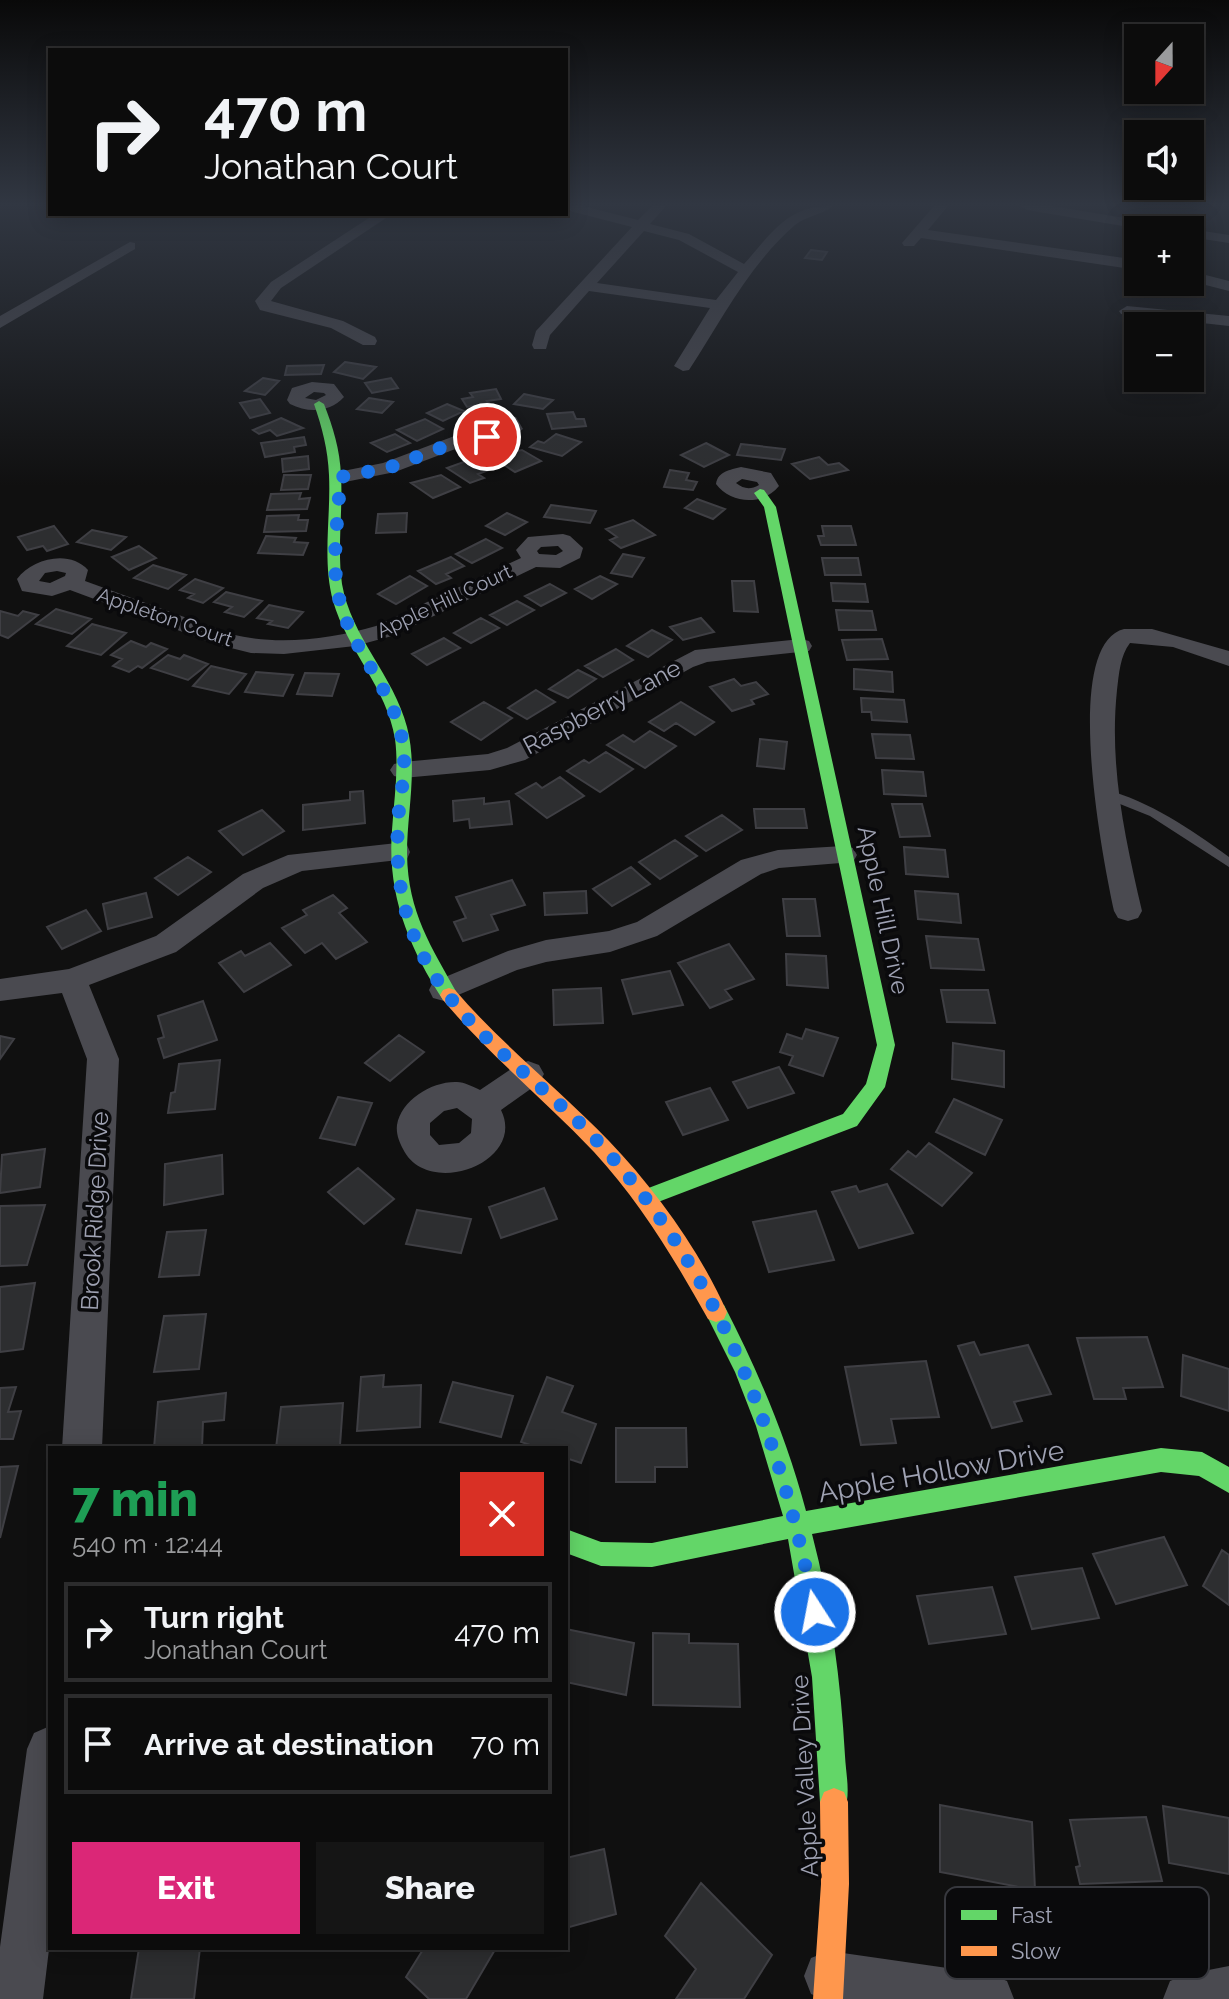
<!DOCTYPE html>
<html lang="en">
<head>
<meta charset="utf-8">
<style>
  :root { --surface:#0c0c0c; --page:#151515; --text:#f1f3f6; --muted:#9a9b9d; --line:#2c2c2d; --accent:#db2777 }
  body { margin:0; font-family:Raleway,sans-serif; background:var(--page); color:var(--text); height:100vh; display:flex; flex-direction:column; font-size:30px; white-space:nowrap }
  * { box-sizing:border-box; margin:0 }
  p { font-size:26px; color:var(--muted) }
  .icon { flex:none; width:44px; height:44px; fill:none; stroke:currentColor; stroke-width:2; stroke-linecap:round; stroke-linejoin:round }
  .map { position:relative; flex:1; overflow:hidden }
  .panel { position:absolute; left:48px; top:1446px; width:520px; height:504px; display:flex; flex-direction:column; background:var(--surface); border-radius:0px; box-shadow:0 4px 20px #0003,0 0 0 2px var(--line) }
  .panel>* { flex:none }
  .top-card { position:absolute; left:48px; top:48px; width:520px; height:168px; border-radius:0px; box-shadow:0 4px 20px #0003,0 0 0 2px var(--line); background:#0c0c0c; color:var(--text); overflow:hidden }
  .needle { width:52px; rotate:201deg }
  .controls { position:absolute; left:1124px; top:24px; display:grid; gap:16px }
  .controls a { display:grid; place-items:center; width:80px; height:80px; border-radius:0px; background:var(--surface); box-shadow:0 4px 20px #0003,0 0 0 2px var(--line); font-size:40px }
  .pin { position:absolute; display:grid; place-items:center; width:68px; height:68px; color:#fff; margin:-34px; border:4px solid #fff; border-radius:50%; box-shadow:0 2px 8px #0007 }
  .me { position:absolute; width:88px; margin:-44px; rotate:349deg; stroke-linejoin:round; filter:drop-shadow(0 0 6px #0008) }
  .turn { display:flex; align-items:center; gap:28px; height:168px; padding:0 24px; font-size:36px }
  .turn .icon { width:104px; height:104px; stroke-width:2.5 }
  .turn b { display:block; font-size:56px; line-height:68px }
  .round { display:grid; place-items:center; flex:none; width:84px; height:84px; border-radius:0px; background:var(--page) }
  .summary { display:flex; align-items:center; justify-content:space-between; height:136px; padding:0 24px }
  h1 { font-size:48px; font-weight:800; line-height:60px; color:#1e9e55 }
  .cta { display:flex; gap:16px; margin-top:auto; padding:16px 24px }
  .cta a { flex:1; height:92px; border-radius:0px; background:var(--accent); color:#fff; font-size:32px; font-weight:800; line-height:92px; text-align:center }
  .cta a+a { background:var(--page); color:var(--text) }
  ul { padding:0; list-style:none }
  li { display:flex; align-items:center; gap:24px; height:100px; margin:0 16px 12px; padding:0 8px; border:4px solid var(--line); border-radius:0px }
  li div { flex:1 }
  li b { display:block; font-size:30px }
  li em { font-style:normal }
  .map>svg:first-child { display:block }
  .building { fill:#2d2e30; stroke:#3f3f44; stroke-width:2 }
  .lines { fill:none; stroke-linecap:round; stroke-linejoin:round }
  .lane { fill:#4a4a50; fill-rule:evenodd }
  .street { fill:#4a4a50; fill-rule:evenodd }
  .fast { fill:#63d668; fill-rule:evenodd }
  .slow { fill:#ff974d; fill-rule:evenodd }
  .route { stroke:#1a73e8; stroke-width:14; stroke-dasharray:0 25.2 }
  .labels { text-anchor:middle; stroke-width:7; stroke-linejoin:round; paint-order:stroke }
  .far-street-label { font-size:20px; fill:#9fa2b3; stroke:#0a0a0c }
  .street-label { font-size:24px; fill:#9fa2b3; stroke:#0a0a0c }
  .near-street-label { font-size:28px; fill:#9fa2b3; stroke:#0a0a0c }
  .key { fill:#0a0a0c; stroke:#37383e; stroke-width:2 }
  .key-label { font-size:22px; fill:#9fa2b3 }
</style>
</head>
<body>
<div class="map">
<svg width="1229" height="1999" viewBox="0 0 1229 1999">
  <rect width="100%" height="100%" fill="#101010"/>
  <path class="building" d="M811 250 827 252 822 260 805 258Z
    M345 362 376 367 363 379 334 372Z
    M324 365 321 374 285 375 287 366Z
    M263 378 279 381 265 395 245 391Z
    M391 378 398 388 372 393 365 383Z
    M496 389 501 399 487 401 489 403 467 407 462 399 473 397 470 393Z
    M524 394 553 400 543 409 514 404Z
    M369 398 393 402 382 413 357 409Z
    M260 399 270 413 250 418 240 403Z
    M447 404 464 411 443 421 427 413Z
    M573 412 576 419H584L586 426 552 429 547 414Z
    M281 418 303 428 277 436 270 430 259 434 253 430Z
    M425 419 443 429 417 441 397 430Z
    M395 434 410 443 387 452 371 443Z
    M556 434 581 442 562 456 530 447 538 441 544 443Z
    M304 437 306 445 294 447 295 452 265 457 261 443Z
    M706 443 729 455 704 467 681 455Z
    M741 444 785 449 781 460 737 455Z
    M522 450 541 461 515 472 492 457Z
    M308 456 309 469 283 472 282 459Z
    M819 457 828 465 839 463 848 470 810 479 792 464Z
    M484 459 497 467 478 474 484 478 470 483 447 468 469 460 474 463Z
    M670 470 689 473 686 480 697 482 693 490 664 487Z
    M284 475H311L308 489 281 490Z
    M441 475 460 487 433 498 411 483Z
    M301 493 299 499 310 498 307 509 267 510 271 494Z
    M697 499 725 509 713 519 685 508Z
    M551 505 596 511 590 523 544 517Z
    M407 513 406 532 376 533 378 514Z
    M507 513 527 522 505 535 486 526Z
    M299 515 298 520H308L306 531 264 532 267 516Z
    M633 520 655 535 621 548 610 540 617 537 606 529Z
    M54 526 68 544 47 551 43 546 27 550 18 537Z
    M822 526H851L856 545H821L818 536H824Z
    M92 530 126 537 111 550 77 542Z
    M266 536 296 538 294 542 308 543 303 555 258 553Z
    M486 539 502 548 472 563 456 554Z
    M139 546 156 558 129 570 112 557Z
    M623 554 644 558 632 577 611 573Z
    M451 557 464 566 446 574 451 578 436 584 418 571Z
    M822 558H858L861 575H825Z
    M153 565 186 575 168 589 134 578Z
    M410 576 427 586 396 604 378 594Z
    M600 576 617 584 592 599 575 589Z
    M195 579 223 588 203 603 188 598 194 594 180 590Z
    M732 581H754L758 612 734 611Z
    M831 583 865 584 868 602 833 601Z
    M550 584 566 593 541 606 525 596Z
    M226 592 262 601 244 617 225 612 232 607 214 602Z
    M517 601 534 610 507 625 490 615Z
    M269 605 303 612 288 628 268 624 272 621 257 618Z
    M56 609 91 619 72 634 36 624Z
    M836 610 872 611 876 630H839Z
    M0 611 18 616 23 611 38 615 8 638 0 635Z
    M481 618 499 628 471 643 454 633Z
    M701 618 714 632 683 640 670 627Z
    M92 624 126 633 101 655 67 646Z
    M652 630 672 640 648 657 627 646Z
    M444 638 460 648 427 665 412 654Z
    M882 639 888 659 847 660 842 640Z
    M131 641 146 647 151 643 167 649 142 668 138 666 129 672 113 666 122 659 111 655Z
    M616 649 633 660 603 677 585 666Z
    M168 655 180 659 184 655 208 664 188 680 151 668Z
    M211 666 246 674 229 694 193 686Z
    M854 669 892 672 893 692 854 689Z
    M578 670 596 679 568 698 549 689Z
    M256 672 293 675 283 696 245 692Z
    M305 673 339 674 332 696 297 694Z
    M734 679 741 686 756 682 768 694 751 700 754 704 732 711 710 687Z
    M536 690 555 702 527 719 508 708Z
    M861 698 904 700 907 722 872 720 871 712H862Z
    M484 702 512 718 481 740 451 722Z
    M681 702 714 722 695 735 676 723 664 731 649 722Z
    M650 731 676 746 645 768 607 745 623 735 634 742Z
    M872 734 910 735 914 759 876 758Z
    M760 739 787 742 784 769 757 766Z
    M606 752 633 769 600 792 567 771 584 760 589 763Z
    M882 770 923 772 926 796 884 794Z
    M560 777 584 796 547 818 516 794 536 783 542 788Z
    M363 791 365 823 303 830V805L350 800V792Z
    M484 798V804L509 801 512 824 470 828 469 819 454 821 453 801Z
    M892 804H922L930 836 900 837Z
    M754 809H804L807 828H756Z
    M262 810 284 831 243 855 219 831Z
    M722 815 742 830 706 851 686 836Z
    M675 840 697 856 660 879 639 862Z
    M904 847 945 850 948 877 906 874Z
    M188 857 211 872 178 895 155 878Z
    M631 867 650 884 612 906 593 889Z
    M512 880 525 905 491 915 498 930 463 941 454 922 466 918 456 897Z
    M586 891 587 913 545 915 544 893Z
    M915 891 958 894 961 923 918 919Z
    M146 893 152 917 108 929 103 904Z
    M333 895 347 908 339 913 367 942 336 959 322 943 305 953 282 928 307 915 303 910Z
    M783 899H815L820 936H787Z
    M86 910 101 931 62 949 47 927Z
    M926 936 978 939 984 970 931 968Z
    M270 943 291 965 244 992 219 963 241 951 245 956Z
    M729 944 754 979 725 990 732 999 710 1008 678 963Z
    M786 954 826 956 828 988 787 985Z
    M670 971 683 1005 633 1014 622 980Z
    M601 988 603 1023 554 1025 553 990Z
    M941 990H988L995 1023 947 1022Z
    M203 1001 217 1040 164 1058 158 1039 164 1037 158 1016Z
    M806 1029 838 1038 823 1076 789 1065 793 1056 780 1052 787 1034 802 1039Z
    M399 1035 424 1052 390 1081 365 1063Z
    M0 1036 14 1039 0 1059Z
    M953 1043 1004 1051V1087L952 1079Z
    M220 1060 215 1109 168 1113 171 1093 175 1092 179 1064Z
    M779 1067 794 1093 748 1108 733 1082Z
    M710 1088 728 1120 683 1135 666 1102Z
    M338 1097 372 1103 355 1145 320 1138Z
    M954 1099 1002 1120 985 1155 936 1132Z
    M929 1143 972 1173 942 1206 891 1169 908 1151 916 1157Z
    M45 1149 40 1187 0 1193 2 1155Z
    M222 1155 223 1194 164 1205 165 1164Z
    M358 1168 394 1199 364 1224 328 1192Z
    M887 1184 913 1233 859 1248 832 1192 856 1186 859 1192Z
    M544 1188 557 1219 501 1238 489 1207Z
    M45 1205 27 1265 0 1266V1206Z
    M417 1210 471 1219 461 1253 406 1244Z
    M816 1211 834 1260 769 1272 753 1222Z
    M206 1230 199 1275 159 1277 167 1232Z
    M35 1283 23 1349 0 1352V1287Z
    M206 1314 199 1369 154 1372 164 1316Z
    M1147 1337 1163 1387 1123 1388 1126 1399H1094L1077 1338Z
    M974 1342 980 1355 1028 1345 1051 1394 1014 1402 1022 1421 992 1428 958 1346Z
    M1183 1355 1229 1369V1411L1181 1396Z
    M926 1361 939 1417 891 1419 896 1443 861 1445 845 1367Z
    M384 1375 383 1387 421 1385 420 1427 357 1431 361 1377Z
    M547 1377 573 1386 562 1412 596 1424 581 1463 566 1458V1448H539L521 1442Z
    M453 1382 513 1396 501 1437 440 1422Z
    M16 1387 8 1412 21 1411 13 1439H0V1388Z
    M226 1393 224 1420 203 1422 202 1448H154L158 1402Z
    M343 1403 340 1445 276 1448 281 1407Z
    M616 1428H686L687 1467H655V1482H616Z
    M18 1466 0 1538V1467Z
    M1164 1537 1187 1585 1116 1604 1093 1554Z
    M1222 1550 1229 1555V1605L1203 1586Z
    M1082 1568 1099 1618 1032 1629 1015 1577Z
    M992 1587 1006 1634 929 1644 917 1596Z
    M566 1629 634 1643 626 1695 566 1682Z
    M653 1633 689 1634V1643L738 1644 740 1707 653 1705Z
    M940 1805 1032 1822 1035 1890 940 1872Z
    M1163 1806 1229 1818V1874L1169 1863Z
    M1146 1817 1162 1881 1080 1884 1076 1867 1080 1866 1070 1820Z
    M604 1849 616 1914 566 1928V1858Z
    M701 1883 772 1955 744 1999H676L696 1969 665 1936Z
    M139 1948H200L194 1999H131Z
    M424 1948H496L466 1999H429L406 1977Z"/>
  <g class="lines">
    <path class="lane" d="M1104 789C1151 802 1189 828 1229 857V867L1150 816 1100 796 1098 793Z"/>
    <path class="street" d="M566 206H583L638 220 652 206H666L650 224 689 234 744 264C772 233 787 205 833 206 822 215 806 216 795 225 749 265 722 320 689 370L683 371 674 366 710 308 589 291 550 335 546 349H534L532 345 536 331 632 227 566 210ZM644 231 679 240 738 272 716 300 597 283Z
      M934 206H948L928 230 1138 260V270L921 238 914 246H904L902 243Z
      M1020 206H1052L1173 226 1180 230H1147L1027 210Z
      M375 214H392L281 288 271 301 343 321 375 337 377 341 375 345H363L331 328 260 310 255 301 271 282Z
      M1190 229 1229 235V243L1190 237V230H1185Z
      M130 242 135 243V249L0 328V316Z
      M1190 271 1229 281V291L1190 281Z
      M1127 306 1229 316V326L1121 314 1119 311Z
      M312 382 334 384 344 397C329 413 308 413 290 404L287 400 292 388ZM314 392 324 393 326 395 316 400 305 398Z
      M495 413 516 417 523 429 506 440H479L395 472 340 483 330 477 333 473 383 463 465 432 469 419ZM495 423 504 428 495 431 483 429Z
      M741 467 771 473 779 486C763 506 731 504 716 484 718 471 730 470 741 467ZM742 479 757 482 759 485C750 490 744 489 736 483Z
      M563 534 570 536 583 548 580 558 560 568 536 567 392 636 355 646 284 654 251 653 215 644 70 590 52 596 22 591 17 579C32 559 69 549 88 570L85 581 231 634C277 646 331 639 376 626L521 558 516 550 528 537ZM558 546 563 551 556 555 539 554 537 551 541 547ZM57 571 66 573 65 576 50 583 39 581 45 573Z
      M1124 629H1152L1229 651V666L1173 647 1130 643C1120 656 1119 674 1117 690 1109 766 1125 838 1142 911L1138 918 1128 921 1118 918 1114 911C1104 865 1060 645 1124 629Z
      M801 639 809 641 812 646 809 651 707 662 693 667 525 760 490 770 403 778 394 776 390 770 394 764 403 762 488 754 507 748 695 650Z
      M397 843 407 845 410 852 407 859 302 871 263 888 176 952 89 985 119 1059 102 1448H62L87 1059 62 993 0 1001V979L69 969 156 936 243 874 288 855Z
      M843 846 853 848 857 855 853 862 779 868 761 874 657 936 610 952 546 962 517 970 444 1001 433 998 429 990 433 982 508 951 546 940 609 931 637 922 741 860 778 850Z
      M528 1061 539 1065 544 1074 539 1083 501 1110C527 1163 427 1199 403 1149 399 1141 396 1134 397 1125 401 1100 432 1081 457 1082 464 1082 474 1087 480 1090L517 1065ZM457 1108 472 1119 471 1133 459 1143 439 1145 430 1135V1123L444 1111Z
      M50 1726V1941L43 1999H0V1947L27 1749 34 1733Z
      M829 1951 989 1974 1007 1981 1014 1999H824L811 1994 804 1976 811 1958Z
      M1229 1966V1999H1163L1170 1981 1188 1974Z"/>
    <path class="fast" d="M319 401 324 404C333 427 340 450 341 475 343 511 337 548 342 584 351 637 394 676 407 727 418 769 407 812 407 854 408 913 431 946 458 995L455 1000H443C408 946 387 894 392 830 394 799 399 769 395 739 387 688 347 650 333 601 322 560 331 517 329 475 328 450 322 427 314 404Z
      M760 489 764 490 776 507 895 1045 885 1087 857 1126 645 1207 638 1204 635 1198 638 1192 843 1114 866 1084 877 1045 764 507 754 493Z
      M716 1302 724 1305C758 1371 787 1439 806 1511L1161 1448 1202 1452 1229 1467V1493L1199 1476 1161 1472 812 1534C831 1606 841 1682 845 1756 846 1775 851 1795 844 1812L834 1816 824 1812 820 1802 812 1677 788 1539 652 1567 601 1566 566 1553V1529L601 1542 652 1543 783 1516 756 1426 735 1372 705 1312 708 1305Z"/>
    <path class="slow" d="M449 988 455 990C502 1045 559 1089 609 1141 655 1189 700 1251 727 1312L724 1319 716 1322 708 1319C675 1260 640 1202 594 1152 545 1100 489 1055 443 1000L440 995 443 990Z
      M834 1788 844 1792 848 1802 849 1884 843 1999H813L821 1884 820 1802 824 1792Z"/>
  </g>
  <linearGradient id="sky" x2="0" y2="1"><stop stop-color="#090909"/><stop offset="0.42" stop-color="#313742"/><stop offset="1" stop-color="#313742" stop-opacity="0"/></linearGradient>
  <rect width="1229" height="486" fill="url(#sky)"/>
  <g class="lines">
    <path class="route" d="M487 437 477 434 388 468 340 477C339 521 328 570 343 612 358 657 393 691 402 739 407 762 402 787 399 810 394 865 400 916 428 965 469 1037 545 1084 601 1145 722 1277 781 1440 815 1612"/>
  </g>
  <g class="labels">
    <g class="far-street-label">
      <text transform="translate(444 601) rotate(-25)" y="7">Apple Hill Court</text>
      <text transform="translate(165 617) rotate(19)" y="7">Appleton Court</text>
    </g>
    <g class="street-label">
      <text transform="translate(602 707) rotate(-28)" y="8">Raspberry Lane</text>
      <text transform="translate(883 910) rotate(78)" y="8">Apple Hill Drive</text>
      <text transform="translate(95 1211) rotate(-87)" y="8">Brook Ridge Drive</text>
      <text transform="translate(805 1776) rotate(-93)" y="8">Apple Valley Drive</text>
    </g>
    <g class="near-street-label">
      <text transform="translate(941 1471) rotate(-10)" y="10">Apple Hollow Drive</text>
    </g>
  </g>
  <rect x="945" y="1887" width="264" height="92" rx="12" class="key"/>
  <rect x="961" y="1910" width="36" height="10" fill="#63d668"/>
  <rect x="961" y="1946" width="36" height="10" fill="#ff974d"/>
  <g class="key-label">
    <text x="1011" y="1923">Fast</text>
    <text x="1011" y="1959">Slow</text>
  </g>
</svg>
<div class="controls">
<a><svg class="needle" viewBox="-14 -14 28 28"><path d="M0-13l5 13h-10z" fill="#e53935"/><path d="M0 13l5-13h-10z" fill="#9a9b9d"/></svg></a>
<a><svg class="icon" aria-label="sound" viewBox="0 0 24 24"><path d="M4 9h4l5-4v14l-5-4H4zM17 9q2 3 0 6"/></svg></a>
<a>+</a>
<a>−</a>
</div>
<div class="pin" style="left:487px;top:437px;background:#d93025"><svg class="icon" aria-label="arrive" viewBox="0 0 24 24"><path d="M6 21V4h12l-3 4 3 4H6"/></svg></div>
<svg class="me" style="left:815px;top:1612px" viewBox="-20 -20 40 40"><circle r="17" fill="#1a73e8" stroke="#fff" stroke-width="3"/><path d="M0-11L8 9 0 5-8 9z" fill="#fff"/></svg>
<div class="top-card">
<div class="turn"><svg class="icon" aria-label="right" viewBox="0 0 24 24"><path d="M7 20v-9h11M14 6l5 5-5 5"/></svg><div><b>470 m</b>Jonathan Court</div></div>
</div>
<section class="panel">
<div class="summary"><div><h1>7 min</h1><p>540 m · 12:44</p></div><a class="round" style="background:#d93025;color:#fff"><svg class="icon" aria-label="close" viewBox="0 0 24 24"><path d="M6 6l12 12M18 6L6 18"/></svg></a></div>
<ul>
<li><svg class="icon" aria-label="right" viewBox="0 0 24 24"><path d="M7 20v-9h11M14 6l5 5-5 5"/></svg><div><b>Turn right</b><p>Jonathan Court</p></div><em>470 m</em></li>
<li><svg class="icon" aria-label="arrive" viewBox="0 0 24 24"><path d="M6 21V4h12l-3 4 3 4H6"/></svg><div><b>Arrive at destination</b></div><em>70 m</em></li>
</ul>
<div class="cta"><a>Exit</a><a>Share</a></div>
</section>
</div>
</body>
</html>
